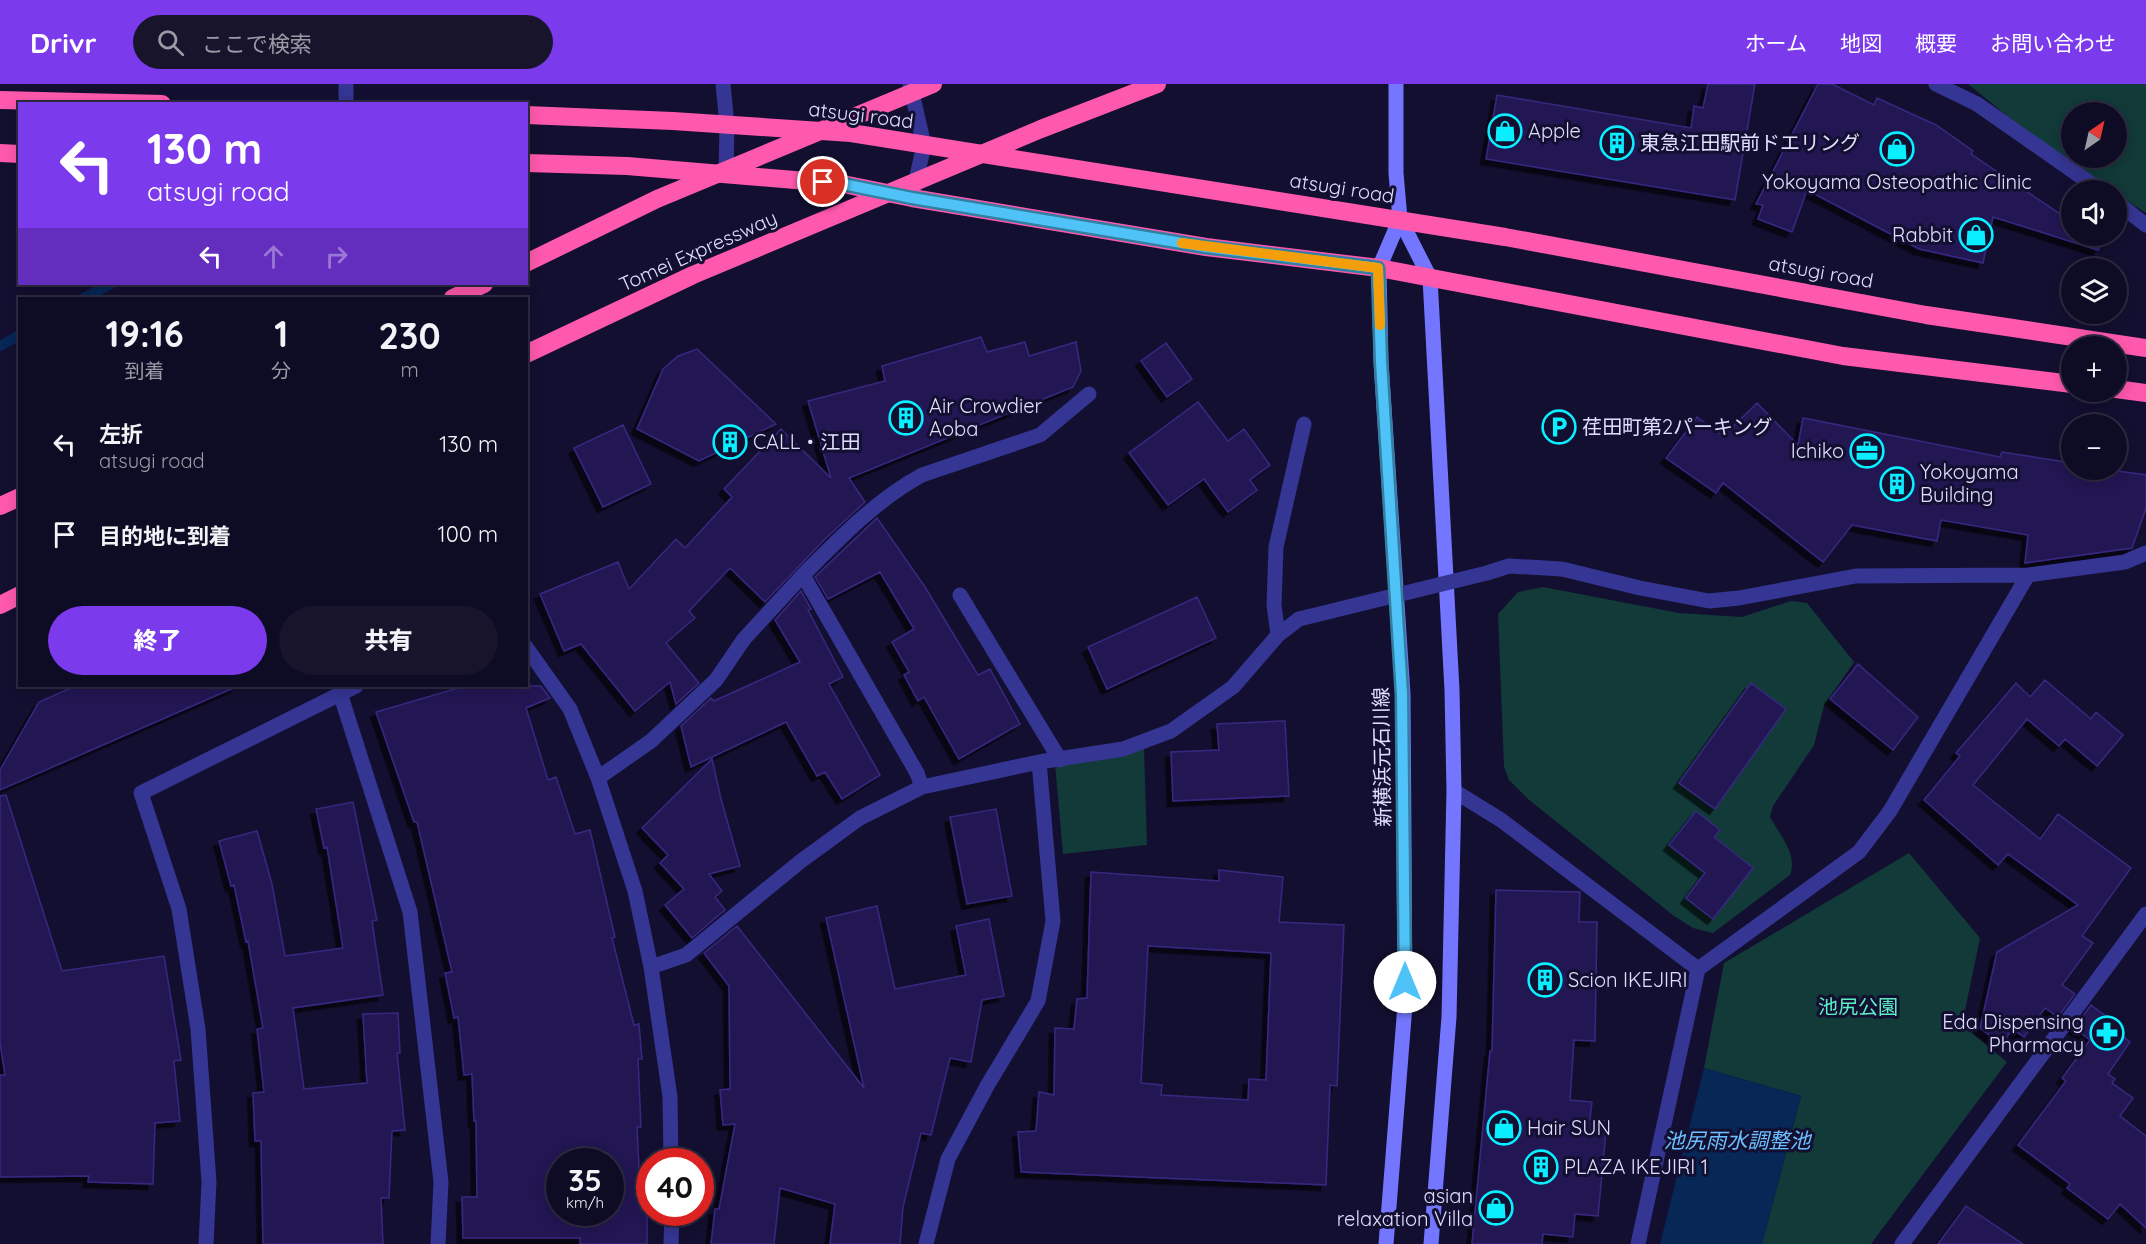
<!DOCTYPE html>
<html lang="ja">
<head>
<meta charset="utf-8">
<style>
  :root { --surface:#0e0b24; --page:#17142c; --text:#f1f3f6; --muted:#9b9ba6; --line:#2e2b41; --accent:#7c3aed }
  body { margin:0; font-family:Quicksand,"Noto Sans JP",sans-serif; background:var(--page); color:var(--text); height:100vh; display:flex; flex-direction:column; font-size:22px; white-space:nowrap }
  * { box-sizing:border-box; margin:0 }
  p { font-size:20px; color:var(--muted) }
  .icon { flex:none; width:33px; height:33px; fill:none; stroke:currentColor; stroke-width:2; stroke-linecap:round; stroke-linejoin:round }
  .map { position:relative; flex:1; overflow:hidden }
  .details { position:absolute; left:18px; top:213px; width:510px; height:390px; display:flex; flex-direction:column; background:var(--surface); border-radius:0px; box-shadow:0 3px 15px #0003,0 0 0 2px var(--line) }
  .details>* { flex:none }
  .banner { position:absolute; left:18px; top:18px; width:510px; height:183px; border-radius:0px; box-shadow:0 3px 15px #0003,0 0 0 2px var(--line); background:#7c3aed; color:#fff; overflow:hidden }
  .needle { width:39px; rotate:34deg }
  .buttons { position:absolute; left:2061px; top:18px; display:grid; gap:12px }
  .buttons a { display:grid; place-items:center; width:66px; height:66px; border-radius:50%; background:var(--surface); box-shadow:0 3px 15px #0003,0 0 0 2px var(--line); font-size:30px }
  .speed { position:absolute; left:546px; top:1064px; display:flex; gap:12px; font-size:30px; font-weight:700; text-align:center }
  .speed>* { display:grid; place-content:center; width:78px; height:78px; border-radius:50%; background:var(--surface); box-shadow:0 3px 15px #0003,0 0 0 2px var(--line); line-height:1 }
  .speed small { font-size:15px; font-weight:400 }
  .speed .limit { border:9px solid #d22; background:#fff; color:#111 }
  .pin { position:absolute; display:grid; place-items:center; width:51px; height:51px; color:#fff; margin:-26px; border:3px solid #fff; border-radius:50%; box-shadow:0 2px 6px #0007 }
  .me { position:absolute; width:66px; margin:-33px; rotate:0deg; stroke-linejoin:round; filter:drop-shadow(0 0 4px #0008) }
  .turn { display:flex; align-items:center; gap:21px; height:126px; padding:0 30px; font-size:27px }
  .turn .icon { width:78px; height:78px; stroke-width:2.5 }
  .turn b { display:block; font-size:42px; line-height:51px }
  .lanes { display:flex; align-items:center; height:57px; padding:0 30px; background:#0003; justify-content:center; gap:30px; direction:ltr }
  .lanes .off { opacity:.35 }
  .eta { display:flex; justify-content:space-evenly; align-items:center; height:102px; text-align:center }
  .eta b { font-size:36px; font-weight:800; line-height:42px }
  .button { display:flex; gap:12px; margin-top:auto; padding:12px 30px }
  .button a { flex:1; height:69px; border-radius:36px; background:var(--accent); color:#fff; font-size:24px; font-weight:800; line-height:69px; text-align:center }
  .button a+a { background:var(--page); color:var(--text) }
  ul { padding:0; list-style:none }
  li { display:flex; align-items:center; gap:18px; height:90px; padding:0 30px }
  li div { flex:1 }
  li b { display:block; font-size:22px }
  li em { font-style:normal }
  header { display:flex; align-items:center; gap:36px; box-sizing:border-box; height:84px; padding:0 30px; background:var(--accent); color:#fff }
  header strong { font-size:28px }
  nav { display:flex; gap:33px; margin-inline-start:auto; font-size:21px }
  .search { width:420px; height:54px; background:var(--page); display:flex; align-items:center; gap:15px; box-sizing:border-box; padding:0 21px; border-radius:33px; color:var(--muted); font-size:22px }
  .map>svg:first-child { display:block }
  .green { fill:#113a38; fill-rule:evenodd }
  .water { fill:#072756 }
  .lines { fill:none; stroke-linecap:round; stroke-linejoin:round }
  .stream { stroke:#072756; stroke-width:10 }
  .building { fill:#231953; stroke:#372881; stroke-width:1.5; fill-rule:evenodd; filter:url(#shadow) }
  .lane { stroke:#353594; stroke-width:15 }
  .street { stroke:#353594; stroke-width:15 }
  .secondary { stroke:#7576ff; stroke-width:15 }
  .highway { stroke:#ff59ae; stroke-width:18 }
  .street-bridge { stroke:#353594; stroke-width:15 }
  .highway-bridge { stroke:#ff59ae; stroke-width:18 }
  .route-casing { stroke:#337fa1; stroke-width:15 }
  .route { stroke:#4fc3f7; stroke-width:10 }
  .slow { stroke:#f59e0b; stroke-width:10 }
  .labels { text-anchor:middle; stroke-width:6; stroke-linejoin:round; paint-order:stroke }
  .street-label { font-size:20px; fill:#e0deff; stroke:#130f30 }
  .poi-label { font-size:20px; fill:#e0deff; stroke:#130f30; text-anchor:start }
  .park-label { font-size:20px; fill:#5beec4; stroke:#130f30 }
  .water-label { font-size:21px; font-style:italic; fill:#6cc0ff; stroke:#130f30 }
</style>
</head>
<body>
<header>
<strong>Drivr</strong>
<div class="search"><svg class="icon" aria-label="search" viewBox="0 0 24 24"><circle cx="10" cy="10" r="6"/><path d="M15 15l6 6"/></svg>ここで検索</div>
<nav><a>ホーム</a><a>地図</a><a>概要</a><a>お問い合わせ</a></nav>
</header>
<div class="map">
<svg width="2146" height="1160" viewBox="0 0 2146 1160">
  <defs>
    <filter id="shadow"><feDropShadow dx="-5.5" dy="5.5" stdDeviation="0" flood-color="#0009"/></filter>
  </defs>
  <rect width="100%" height="100%" fill="#130f30"/>
  <path class="green" d="M1968 0H2146V129L2117 111 2116 106C2094 106 1992 19 1968 0ZM2072 28H2116V74H2072Z
    M1543 503 1679 529 1742 533 1791 517 1807 519 1854 578 1824 622 1814 661 1773 722 1770 733C1780 751 1798 771 1790 791L1713 849 1693 844 1674 832 1528 715 1509 696 1504 683 1498 530 1518 508Z
    M1144 664 1147 761 1063 770 1055 680Z
    M1909 769 1980 854 1962 941 2007 978 1871 1160H1762L1801 1012 1704 984 1724 879Z"/>
  <path class="water" d="M1704 984 1801 1012 1762 1160H1660Z"/>
  <g class="lines">
    <path class="stream" d="M84 214 111 200
      M0 262 20 251"/>
  </g>
  <path class="building" d="M1708 0H1755L1735 116 1486 75 1497 11 1691 44 1694 22 1703 24Z
    M1818 0H1832L1874 21 1877 14 1936 41 1973 67 1971 70 2072 138V152H2091L2102 159 2098 166 1993 133 1983 179 1919 165 1807 106 1792 148 1758 135 1763 121 1756 120Z
    M981 253 987 268 1025 258 1029 272 1076 258 1081 287 1073 303 849 394 865 418 824 456 765 518 730 484 689 527 695 534 666 559 699 599 676 620 670 598 635 627 581 560 564 567 540 510 618 478 629 505 676 455 685 464 732 413 724 405 781 345 831 394 808 317 885 297 882 282Z
    M1166 259 1192 295 1167 313 1141 277Z
    M697 265 776 340 699 377 637 345 663 285 678 272Z
    M1198 318 1228 357 1244 345 1270 381 1250 396 1257 406 1228 428 1204 395 1168 421 1129 369Z
    M1757 319 1798 361 1803 334 2000 373 2002 368 2072 379V386H2111L2146 391V424L2132 464 2025 479 2028 451 1941 436 1937 457 1852 441 1823 478 1723 399 1716 409 1666 374 1697 333 1723 352Z
    M623 341 651 400 603 423 574 364Z
    M877 434 925 503 978 591 990 585 1020 640 959 675 924 613 918 617 904 591 909 588 892 558 914 545 880 488 828 515 815 493Z
    M801 507 811 525 808 526 843 593 829 600 880 691 842 715 825 688 817 692 786 638 691 683 681 642 711 614 714 617 800 578 775 536Z
    M1197 513 1216 554 1107 605 1088 563Z
    M1858 580 1918 633 1893 666 1830 615Z
    M2045 596 2091 635 2096 628 2123 651 2097 682 2065 655 2059 662 2027 635 1973 701 2040 755 2058 730 2131 784 2082 852 2093 859 2062 901 2075 910 2058 933 2045 924 2024 953 2012 945 2002 961 1980 944 1997 868 2078 821 2008 770 1998 781 1924 716 1960 672 1956 669 2016 599 2030 613Z
    M1751 599 1786 625 1715 725 1679 699Z
    M75 602H238L0 706V686L39 618Z
    M465 602H541L550 614 526 624 548 696 556 693 575 750 590 746 615 853 612 854 634 941 639 940 642 975H638L641 1043H637L641 1125H647V1160H580V1154H463L462 1113H477L476 1037H474L472 990 464 991 458 933 454 934 445 889 452 888 417 738H414L376 628ZM560 1077H610V1128H560Z
    M1283 637H1285L1289 712 1173 717 1171 668 1219 666 1217 640Z
    M712 675 721 715 740 782 709 790 722 807 715 813 725 826 692 854 665 821 684 805 660 779 668 771 642 744Z
    M6 711 62 887 164 872 181 976 174 977 180 1037 155 1039 153 1100 88 1098 89 1092 0 1093V991H5L0 959V712Z
    M353 718 377 836 372 837 383 911 293 924 304 1005 367 999 363 930 398 929 400 969H397L405 1046 392 1047 389 1114H381L383 1160H263L261 1057H255L253 1009 264 1008 257 945 263 944 248 857 246 858 234 801 231 802 219 757 257 747 272 800 285 872 343 864 327 763 324 764 316 725Z
    M996 725 1012 812 967 820 950 733Z
    M1696 727 1720 746 1714 753 1753 784 1713 835 1686 814 1705 789 1669 761Z
    M1219 786 1283 793 1279 838 1344 841 1337 1002 1330 1001 1326 1101 1021 1088 1018 1048 1036 1047 1039 1008 1054 1011 1055 944 1074 945 1077 915 1087 914 1091 788 1219 797ZM1148 862 1271 869 1266 996 1249 995 1248 1016 1161 1011 1162 1001 1141 999Z
    M1496 806 1580 808 1579 838H1597L1595 957 1574 956 1570 1016 1592 1018 1590 1035 1607 1037 1598 1132 1575 1130 1573 1153 1543 1150 1542 1160H1472L1490 967H1492Z
    M877 822 895 905 966 891 956 842 989 835 1004 912 982 916 971 978 950 974 931 1051 921 1049 903 1123 900 1160H830L835 1120 780 1104 774 1160H711L715 1125H719L735 1040 723 1041 720 1006 730 1005 729 902 704 869 737 842 864 1004 826 834Z
    M2091 921 2123 945 2120 950 2130 958 2108 990 2115 995 2112 999 2133 1014 2120 1032 2146 1052V1144L2120 1120 2108 1135 2067 1104 2070 1100 2018 1061 2066 997 2062 994 2090 956 2074 944Z
    M1966 1122 2023 1160H1938Z"/>
  <g class="lines">
    <path class="lane" d="M723 0 727 41 726 90
      M910 0 924 61 914 105
      M803 491C840 454 876 416 922 391L1040 351 1089 310
      M960 511 1060 676
      M1278 551 1274 521 1276 463 1304 340"/>
    <path class="street" d="M346 0V20
      M1936 0 1977 20 2100 106
      M2116 118 2146 141
      M1509 482 1562 485 1640 504 1709 517 1739 514 1856 492 2028 491 2125 478 2146 469
      M526 563 570 625 598 694 635 807 651 883 670 1013 671 1077
      M340 609 410 828 441 1098 438 1160
      M598 694 651 657 716 596 744 555 803 491 917 689 922 703
      M1454 707 1501 736 1698 885
      M651 883 686 871 801 777 860 734 922 703 1039 678 1123 665 1171 647 1233 603 1278 551 1299 535
      M206 1160 209 1098 198 945 179 825 141 709 356 602
      M671 1160 672 1128
      M926 1160 948 1075 987 1002 1038 917 1053 837 1039 678
      M1638 1160 1698 885 1859 768 1890 727 2028 491
      M1902 1160 2146 830"/>
    <path class="secondary" d="M1396 0V89L1400 135 1430 194 1452 606 1454 707 1449 933 1431 1160
      M1386 1160 1405 921 1404 757 1403 610 1381 278 1379 184 1400 135"/>
    <path class="highway" d="M0 16 162 20
      M526 31 673 37 851 49 1505 153 1926 231 2146 264
      M0 69 20 70
      M526 79 627 82 843 100 912 114 1206 163 1379 184 1843 272 2072 300
      M453 214 484 200
      M2116 305 2146 309
      M0 422 20 413
      M0 521 20 511"/>
    <path class="street-bridge" d="M1299 535 1487 489 1509 482"/>
    <path class="highway-bridge" d="M526 179 657 115 933 0
      M526 270 693 191 1041 45 1157 0"/>
  </g>
  <g class="lines">
    <g class="route-casing">
      <path id="route" d="M823 98 843 100 912 114 1206 163 1378 184 1381 278 1402 610 1405 898"/>
    </g>
    <use href="#route" class="route"/>
    <path class="slow" d="M1182 159 1378 184 1380 241"/>
  </g>
  <defs>
    <g id="shop-ring" transform="scale(1.725)"><circle r="9.5" fill="#130f30" stroke="#0aefff" stroke-width="1.5"/><path d="M-5-2.5h2.3a2.7 3.5 0 0 1 5.4 0H5L5.5 6h-11ZM-1.5-2.5h3a1.5 2.3 0 0 0-3 0Z" fill="#0aefff"/></g>
    <g id="building-ring" transform="scale(1.725)"><circle r="9.5" fill="#130f30" stroke="#0aefff" stroke-width="1.5"/><path d="M-4-6H4V6H1V3H-1V6H-4ZM-2.5-4.3h1.7v1.8h-1.7ZM.8-4.3h1.7v1.8H.8ZM-2.5-1h1.7V.8h-1.7ZM.8-1h1.7V.8H.8Z" fill="#0aefff"/></g>
    <g id="parking-ring" transform="scale(1.725)"><circle r="9.5" fill="#130f30" stroke="#0aefff" stroke-width="1.5"/><path d="M-3.5-5.5H1a3.5 3.5 0 0 1 0 7H-1V5.5H-3.5ZM-1-3.4V-.6H.8a1.4 1.4 0 0 0 0-2.8Z" fill="#0aefff"/></g>
    <g id="office-ring" transform="scale(1.725)"><circle r="9.5" fill="#130f30" stroke="#0aefff" stroke-width="1.5"/><path d="M-6-3h4V-5.5h4V-3h4V5H-6ZM-1-4.5V-3h2v-1.5ZM-6 0V1H6V0Z" fill="#0aefff"/></g>
    <g id="pharmacy-ring" transform="scale(1.725)"><circle r="9.5" fill="#130f30" stroke="#0aefff" stroke-width="1.5"/><path d="M-2-6h4v4h4v4h-4v4h-4v-4h-4v-4h4Z" fill="#0aefff"/></g>
  </defs>
  <g fill-rule="evenodd">
    <use href="#shop-ring" x="1505" y="47"/>
    <use href="#building-ring" x="1617" y="59"/>
    <use href="#shop-ring" x="1897" y="65"/>
    <use href="#shop-ring" x="1976" y="151"/>
    <use href="#building-ring" x="906" y="334"/>
    <use href="#parking-ring" x="1559" y="343"/>
    <use href="#building-ring" x="730" y="358"/>
    <use href="#office-ring" x="1867" y="367"/>
    <use href="#building-ring" x="1897" y="400"/>
    <use href="#building-ring" x="1545" y="896"/>
    <use href="#pharmacy-ring" x="2107" y="949"/>
    <use href="#shop-ring" x="1504" y="1044"/>
    <use href="#building-ring" x="1541" y="1083"/>
    <use href="#shop-ring" x="1496" y="1124"/>
  </g>
  <g class="labels">
    <g class="street-label">
      <text transform="translate(861 31) rotate(7)" y="7">atsugi road</text>
      <text transform="translate(1342 104) rotate(9)" y="7">atsugi road</text>
      <text transform="translate(698 167) rotate(-24)" y="7">Tomei Expressway</text>
      <text transform="translate(1821 188) rotate(10)" y="7">atsugi road</text>
      <text transform="translate(1382 673) rotate(-91)" y="7">新横浜元石川線</text>
    </g>
    <g class="poi-label">
      <text x="1528" y="54">Apple</text>
      <text x="1640" y="66">東急江田駅前ドエリング</text>
      <text x="1897" y="105" text-anchor="middle">Yokoyama Osteopathic Clinic</text>
      <text x="1953" y="158" text-anchor="end">Rabbit</text>
      <text x="929" y="329">Air Crowdier<tspan x="929" dy="23">Aoba</tspan></text>
      <text x="1582" y="350">荏田町第2パーキング</text>
      <text x="753" y="365">CALL・江田</text>
      <text x="1844" y="374" text-anchor="end">Ichiko</text>
      <text x="1920" y="395">Yokoyama<tspan x="1920" dy="23">Building</tspan></text>
      <text x="1568" y="903">Scion IKEJIRI</text>
      <text x="2084" y="945" text-anchor="end">Eda Dispensing<tspan x="2084" dy="23">Pharmacy</tspan></text>
      <text x="1527" y="1051">Hair SUN</text>
      <text x="1564" y="1090">PLAZA IKEJIRI 1</text>
      <text x="1473" y="1119" text-anchor="end">asian<tspan x="1473" dy="23">relaxation Villa</tspan></text>
    </g>
    <g class="park-label">
      <text x="1858" y="930">池尻公園</text>
    </g>
    <g class="water-label">
      <text x="1737" y="1064">池尻雨水調整池</text>
    </g>
  </g>
</svg>
<div class="buttons">
<a><svg class="needle" viewBox="-14 -14 28 28"><path d="M0-13l5 13h-10z" fill="#e53935"/><path d="M0 13l5-13h-10z" fill="#9b9ba6"/></svg></a>
<a><svg class="icon" aria-label="sound" viewBox="0 0 24 24"><path d="M4 9h4l5-4v14l-5-4H4zM17 9q2 3 0 6"/></svg></a>
<a><svg class="icon" aria-label="layers" viewBox="0 0 24 24"><path d="M12 4l9 5-9 5-9-5zM3 14l9 5 9-5"/></svg></a>
<a>+</a>
<a>−</a>
</div>
<div class="speed"><div>35<small>km/h</small></div><div class="limit">40</div></div>
<div class="pin" style="left:823px;top:98px;background:#d93025"><svg class="icon" aria-label="arrive" viewBox="0 0 24 24"><path d="M6 21V4h12l-3 4 3 4H6"/></svg></div>
<svg class="me" style="left:1405px;top:898px" viewBox="-20 -20 40 40"><circle r="19" fill="#fff"/><path d="M0-13L10 11 0 6-10 11z" fill="#4fc3f7"/></svg>
<div class="banner">
<div class="turn"><svg class="icon" aria-label="left" viewBox="0 0 24 24"><path d="M17 20v-9H6M10 6l-5 5 5 5"/></svg><div><b>130 m</b>atsugi road</div></div>
<div class="lanes"><svg class="icon" aria-label="left" viewBox="0 0 24 24"><path d="M17 20v-9H6M10 6l-5 5 5 5"/></svg><svg class="icon off" aria-label="ahead" viewBox="0 0 24 24"><path d="M12 20V5M6 11l6-6 6 6"/></svg><svg class="icon off" aria-label="right" viewBox="0 0 24 24"><path d="M7 20v-9h11M14 6l5 5-5 5"/></svg></div>
</div>
<section class="details">
<div class="eta">
<div><b>19:16</b><p>到着</p></div>
<div><b>1</b><p>分</p></div>
<div><b>230</b><p>m</p></div>
</div>
<ul>
<li><svg class="icon" aria-label="left" viewBox="0 0 24 24"><path d="M17 20v-9H6M10 6l-5 5 5 5"/></svg><div><b>左折</b><p>atsugi road</p></div><em>130 m</em></li>
<li><svg class="icon" aria-label="arrive" viewBox="0 0 24 24"><path d="M6 21V4h12l-3 4 3 4H6"/></svg><div><b>目的地に到着</b></div><em>100 m</em></li>
</ul>
<div class="button"><a>終了</a><a>共有</a></div>
</section>
</div>
</body>
</html>
